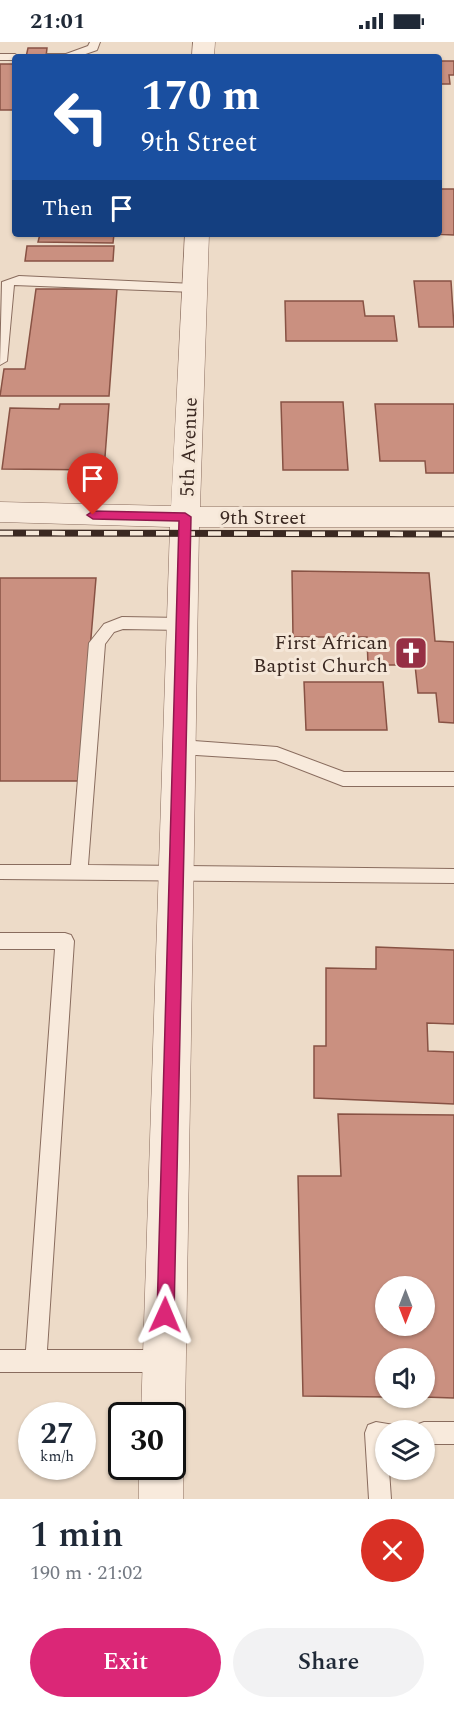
<!DOCTYPE html>
<html lang="en">
<head>
<meta charset="utf-8">
<style>
  :root { --surface:#fff; --page:#f2f2f3; --text:#1f2937; --muted:#747a83; --accent:#db2777 }
  body { margin:0; font-family:Spectral,serif; background:var(--page); color:var(--text); height:100vh; display:flex; flex-direction:column; font-size:22px; white-space:nowrap }
  * { box-sizing:border-box; margin:0 }
  p { font-size:20px; color:var(--muted) }
  .icon { flex:none; width:33px; height:33px; fill:none; stroke:currentColor; stroke-width:2; stroke-linecap:round; stroke-linejoin:round }
  .map { position:relative; height:1457px; overflow:hidden }
  .details { display:flex; flex-direction:column; background:var(--surface); flex:1 }
  .details>* { flex:none }
  .banner { position:absolute; left:12px; top:12px; width:430px; height:183px; border-radius:6px; box-shadow:0 2px 4px #0004; background:#1a4fa0; color:#fff; overflow:hidden }
  .needle { width:39px; rotate:180deg }
  .tools { position:absolute; left:375px; top:1234px; display:grid; gap:12px }
  .tools a { display:grid; place-items:center; width:60px; height:60px; border-radius:50%; background:var(--surface); box-shadow:0 2px 4px #0004; font-size:30px }
  .speed { position:absolute; left:18px; top:1360px; display:flex; gap:12px; font-size:30px; font-weight:700; text-align:center }
  .speed>* { display:grid; place-content:center; width:78px; height:78px; border-radius:50%; background:var(--surface); box-shadow:0 2px 4px #0004; line-height:1 }
  .speed small { font-size:15px; font-weight:400 }
  .speed .limit { border:3px solid #111; border-radius:9px; background:#fff; color:#111 }
  .pin { position:absolute; display:grid; place-items:center; width:51px; height:51px; color:#fff; margin:-62px -26px; border-radius:50% 50% 50% 0; rotate:-45deg; box-shadow:0 0 6px #0007 }
  .pin .icon { rotate:45deg }
  .me { position:absolute; width:66px; margin:-33px; rotate:1deg; stroke-linejoin:round; filter:drop-shadow(0 0 4px #0008) }
  .turn { display:flex; align-items:center; gap:21px; height:126px; padding:0 30px; font-size:27px }
  .turn .icon { width:78px; height:78px; stroke-width:2.5 }
  .turn b { display:block; font-size:42px; line-height:51px }
  .then { display:flex; align-items:center; height:57px; padding:0 30px; background:#0003; gap:12px; font-size:22px }
  .round { display:grid; place-items:center; flex:none; width:63px; height:63px; border-radius:32px; background:var(--page) }
  .headline { display:flex; align-items:center; justify-content:space-between; height:102px; padding:0 30px }
  h1 { font-size:36px; font-weight:600; line-height:45px }
  .cta { display:flex; gap:12px; margin-top:auto; padding:12px 30px }
  .cta a { flex:1; height:69px; border-radius:36px; background:var(--accent); color:#fff; font-size:24px; font-weight:600; line-height:69px; text-align:center }
  .cta a+a { background:var(--page); color:var(--text) }
  .status { display:flex; justify-content:space-between; align-items:center; height:42px; padding:0 30px; background:var(--surface); direction:ltr }
  .status svg { height:16px; fill:currentColor }
  .map>svg:first-child { display:block }
  .building { fill:#ca9080; stroke:#885244; stroke-width:1.5; fill-rule:evenodd }
  .lines { fill:none; stroke-linecap:round; stroke-linejoin:round }
  .service-casing { stroke:#896c5e; stroke-width:2 }
  .minor-casing { stroke:#896c5e; stroke-width:1 }
  .service { fill:#f8eadc; fill-rule:evenodd }
  .minor { fill:#f8eadc; fill-rule:evenodd }
  .rail-casing { stroke:#3a2821; stroke-width:7 }
  .rail { stroke:#f5e7d8; stroke-width:4.5; stroke-dasharray:13; stroke-linecap:butt }
  .route { fill:#db2777; stroke:#8e194d; stroke-width:1.5 }
  .labels { text-anchor:middle; stroke-width:6; stroke-linejoin:round; paint-order:stroke }
  .street-label { font-size:20px; fill:#3a2821; stroke:#f5e7d8 }
  .poi-label { font-size:20px; fill:#3a2821; stroke:#f5e7d8; text-anchor:end }
</style>
</head>
<body>
<div class="status"><b>21:01</b><svg viewBox="0 0 49 12"><path d="M0 12V9h3v3zM5 12V6h3v6zM10 12V3h3v9zM15 12V0h3v12zM26 1h20v11H26zM47 4h2v5h-2z"/></svg></div>
<div class="map">
<svg width="454" height="1457" viewBox="0 0 454 1457">
  <rect width="100%" height="100%" fill="#eddbc8"/>
  <path class="building" d="M28 6H47L46 15H26Z
    M440 19H454V33H449L450 42H440Z
    M0 22H15V68H0Z
    M440 147H454V193L431 192H440Z
    M40 192H114L113 201 38 200Z
    M27 204H114L113 219H25Z
    M414 239H451L454 285H419Z
    M36 247H117L109 354H0L4 327H25Z
    M285 259H363L365 274H394L397 299H286Z
    M281 360H343L348 428H283Z
    M60 362H109L104 428 2 427 10 366 59 367Z
    M375 362H454V431H426L425 419H380Z
    M292 529 429 531 435 599 454 600V681L439 680 436 651H418L415 623H368L367 595H293Z
    M0 536H96L79 739H0Z
    M304 640H383L387 688H306Z
    M376 905 454 908V982L427 981 428 1009 454 1010V1062L314 1056V1004H326V926L376 927Z
    M338 1072 454 1073V1356L424 1355V1317H386V1355L303 1354 298 1134H341ZM386 1245H424V1284H386Z"/>
  <g class="lines">
    <g class="service-casing">
      <path id="service" d="M90 0H100L97 8 77 15H42L47 12H66L88 4Z
        M0 12H15L20 15H15V18H0Z
        M19 234 194 242 200 246 194 250 14 243 7 319 0 323 2 240Z
        M122 575 183 576 191 582 183 588 123 587 114 590 105 602 88 823 454 827V841L0 837V823H71L89 601 104 582Z
        M180 698 277 705 344 730H454V744H343L276 718 180 712 174 710 172 705 174 700Z
        M0 891H65L71 893 74 899 47 1308H163L171 1311 174 1319 171 1327 163 1330H0V1308H26L55 907H0Z
        M376 1380 394 1383 396 1389H386V1428H389L391 1457H369L365 1391 368 1383Z
        M424 1380H454V1402H424V1389H414L416 1383Z"/>
    </g>
    <g class="minor-casing">
      <path id="minor" d="M193 0H215L214 15H192Z
        M185 192H209L200 465H454V485H199L185 1374 178 1389 172 1392V1374H141L170 485 0 480V460L171 464Z
        M172 1408 177 1409 183 1425V1457H139V1425H172Z"/>
    </g>
    <use href="#service" class="service"/>
    <use href="#minor" class="minor"/>
    <g class="rail-casing">
      <path id="rail" d="M0 491 454 492"/>
    </g>
    <use href="#rail" class="rail"/>
  </g>
  <path class="route" d="M93 469 185 471 191 475 174 1273 171 1279 165 1281 159 1279 157 1273 179 479 93 477 87 473Z"/>
  <defs>
    <g id="church-square" transform="scale(1.725)"><rect x="-9" y="-9" width="18" height="18" rx="4" fill="#962f44" stroke="#f5e7d8"/><path d="M-1.2-6h2.4v3.5h3.3v2.4h-3.3V6h-2.4V-.1h-3.3v-2.4h3.3Z" fill="#fff"/></g>
  </defs>
  <g fill-rule="evenodd">
    <use href="#church-square" x="411" y="611"/>
  </g>
  <g class="labels">
    <g class="street-label">
      <text transform="translate(188 405) rotate(-88)" y="7">5th Avenue</text>
      <text x="263" y="482">9th Street</text>
    </g>
    <g class="poi-label">
      <text x="388" y="607">First African<tspan x="388" dy="23">Baptist Church</tspan></text>
    </g>
  </g>
</svg>
<div class="tools">
<a><svg class="needle" viewBox="-14 -14 28 28"><path d="M0-13l5 13h-10z" fill="#e53935"/><path d="M0 13l5-13h-10z" fill="#747a83"/></svg></a>
<a><svg class="icon" aria-label="sound" viewBox="0 0 24 24"><path d="M4 9h4l5-4v14l-5-4H4zM17 9q2 3 0 6"/></svg></a>
<a><svg class="icon" aria-label="layers" viewBox="0 0 24 24"><path d="M12 4l9 5-9 5-9-5zM3 14l9 5 9-5"/></svg></a>
</div>
<div class="speed"><div>27<small>km/h</small></div><div class="limit">30</div></div>
<div class="pin" style="left:93px;top:473px;background:#d93025"><svg class="icon" aria-label="arrive" viewBox="0 0 24 24"><path d="M6 21V4h12l-3 4 3 4H6"/></svg></div>
<svg class="me" style="left:165px;top:1273px" viewBox="-20 -20 40 40"><path d="M0-17L14 15 0 8-14 15z" fill="#db2777" stroke="#fff" stroke-width="4"/></svg>
<div class="banner">
<div class="turn"><svg class="icon" aria-label="left" viewBox="0 0 24 24"><path d="M17 20v-9H6M10 6l-5 5 5 5"/></svg><div><b>170 m</b>9th Street</div></div>
<div class="then">Then<svg class="icon" aria-label="arrive" viewBox="0 0 24 24"><path d="M6 21V4h12l-3 4 3 4H6"/></svg></div>
</div>
</div>
<section class="details">
<div class="headline"><div><h1>1 min</h1><p>190 m · 21:02</p></div><a class="round" style="background:#d93025;color:#fff"><svg class="icon" aria-label="close" viewBox="0 0 24 24"><path d="M6 6l12 12M18 6L6 18"/></svg></a></div>
<div class="cta"><a>Exit</a><a>Share</a></div>
</section>
</body>
</html>
